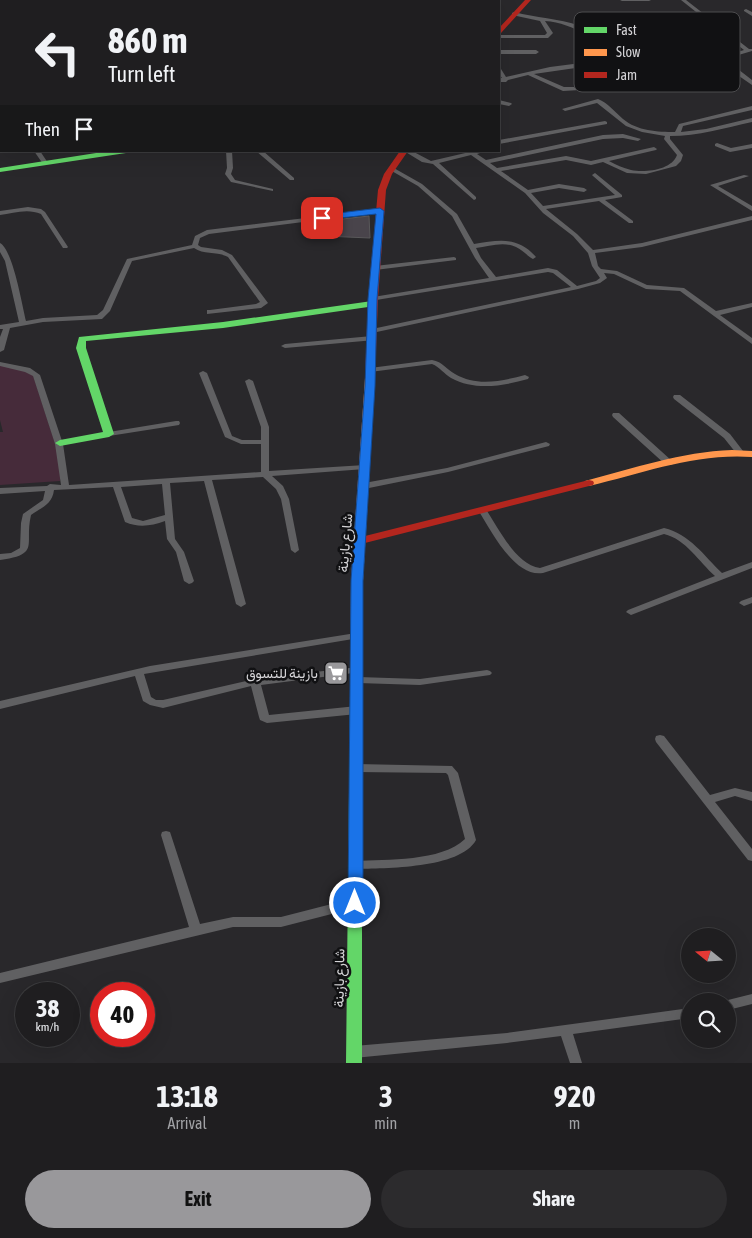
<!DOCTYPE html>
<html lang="en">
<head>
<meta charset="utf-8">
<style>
  :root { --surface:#1f1e20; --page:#2c2b2d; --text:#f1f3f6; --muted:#a1a2a5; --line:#3c3c3e; --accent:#99989b }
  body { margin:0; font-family:"Asap Condensed",Vazirmatn,sans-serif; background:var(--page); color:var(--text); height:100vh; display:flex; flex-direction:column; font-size:19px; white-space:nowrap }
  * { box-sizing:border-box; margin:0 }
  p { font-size:16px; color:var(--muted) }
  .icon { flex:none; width:28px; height:28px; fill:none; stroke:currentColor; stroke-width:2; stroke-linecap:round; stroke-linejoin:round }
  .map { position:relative; height:1063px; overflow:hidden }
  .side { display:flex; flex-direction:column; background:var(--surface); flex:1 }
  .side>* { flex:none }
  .hud { position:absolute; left:0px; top:0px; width:500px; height:152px; box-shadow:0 5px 20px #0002,0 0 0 1px var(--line); background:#1f1e20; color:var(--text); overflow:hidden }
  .needle { width:32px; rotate:288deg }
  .controls { position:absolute; left:681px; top:928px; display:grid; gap:10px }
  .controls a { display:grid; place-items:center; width:55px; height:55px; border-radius:50%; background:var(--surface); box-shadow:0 5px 20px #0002,0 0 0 1px var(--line); font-size:25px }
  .speed { position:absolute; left:15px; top:982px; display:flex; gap:10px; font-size:25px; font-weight:700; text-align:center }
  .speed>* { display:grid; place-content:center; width:65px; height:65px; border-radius:50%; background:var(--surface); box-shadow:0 5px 20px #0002,0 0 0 1px var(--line); line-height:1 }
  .speed small { font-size:12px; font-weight:400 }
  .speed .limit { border:8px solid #d22; background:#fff; color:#111 }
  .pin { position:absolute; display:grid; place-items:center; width:42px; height:42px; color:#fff; margin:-21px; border-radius:10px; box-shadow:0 2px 8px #0006 }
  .me { position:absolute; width:55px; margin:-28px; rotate:0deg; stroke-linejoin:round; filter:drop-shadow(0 0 4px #0008) }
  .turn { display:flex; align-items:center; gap:18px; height:105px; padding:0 25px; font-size:22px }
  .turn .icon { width:65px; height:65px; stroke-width:2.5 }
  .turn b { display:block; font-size:35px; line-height:42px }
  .then { display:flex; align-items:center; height:48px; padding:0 25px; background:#0003; gap:10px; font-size:19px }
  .eta { display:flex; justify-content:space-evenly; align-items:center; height:85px; text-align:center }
  .eta b { font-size:30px; font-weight:700; line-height:35px }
  .action { display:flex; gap:10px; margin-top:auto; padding:10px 25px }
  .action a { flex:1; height:58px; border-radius:30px; background:var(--accent); color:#111; font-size:20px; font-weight:700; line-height:58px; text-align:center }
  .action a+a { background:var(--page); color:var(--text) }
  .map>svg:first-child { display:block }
  .green { fill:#462b3a }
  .building { fill:#49444b; stroke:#59585a }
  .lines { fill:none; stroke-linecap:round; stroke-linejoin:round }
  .street { fill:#606062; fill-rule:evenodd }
  .fast { fill:#63d668; fill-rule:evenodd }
  .slow { fill:#ff974d; fill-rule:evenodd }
  .jam { fill:#b3261e; fill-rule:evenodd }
  .route { fill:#1a73e8; stroke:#114b97 }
  .labels { text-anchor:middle; stroke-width:5; stroke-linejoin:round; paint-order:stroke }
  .street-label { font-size:14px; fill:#d5d4d7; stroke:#111113 }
  .poi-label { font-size:14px; fill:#d5d4d7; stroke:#111113; text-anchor:end }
  .key { fill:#111113; stroke:#4c4c4e; stroke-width:1 }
  .key-label { font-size:14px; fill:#d5d4d7 }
</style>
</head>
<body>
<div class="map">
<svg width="752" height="1063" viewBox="0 0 752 1063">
  <rect width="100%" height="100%" fill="#29282b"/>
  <path class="green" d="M4 364 32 372 61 462 60 481 0 485V432H3L0 420V366Z"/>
  <path class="building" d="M369 216 370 238 324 236 325 221Z"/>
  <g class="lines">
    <path class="street" d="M33 0H45V1H34Z
      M56 0H60V1H56Z
      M370 0H376V1H371Z
      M383 0H389V1H384Z
      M620 0H651L649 1H622Z
      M681 0H686L749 49H752V51L725 59 752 80V85L739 76 692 87 660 72 632 66 624 61 534 74 564 87H582L583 88 580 90 563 91 528 75 508 80 506 82H499V78H502L499 74V68L501 69 506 77 550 67 620 58C597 42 575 23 545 21L553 33 548 38H499V35H545L547 33 540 21 512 15V13L514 12C536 18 558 18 580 26 587 29 594 35 600 39L624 35 619 29 624 28 631 36 630 37 604 42 616 50 668 41 669 42 666 44 620 53 629 59 665 55V57L663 58 633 62 636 64 664 70 693 83 736 73 718 58 744 50Z
      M0 5H1V7H0Z
      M746 9 752 12V16L744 11V10Z
      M499 50H536L539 52 536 54H499Z
      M0 52 1 53V57L0 56Z
      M598 99C608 103 615 112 623 119 637 131 658 132 675 132L679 124 752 106V110L683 126 681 132 706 129 752 118V122C725 128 698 136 670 136V139L683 155 681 161 676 166 646 174 627 173 603 162 591 165 566 160 501 171 528 190 559 184 584 188 587 190 584 192 559 188 531 193 543 206 615 195 593 176 592 175 595 173 622 195V197L605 200 633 221V223H629L599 201 546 209 577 234 593 250 642 243 752 216V220L642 247 595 253 598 266 601 269 617 271 647 285 684 288 716 311 752 303V307L720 315 752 338V344L680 291 646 289 614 274 604 273 607 278 600 283 578 289 372 333H369V329H372L571 287 553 273 548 272 370 301 369 299 373 297 489 278 475 258 452 216 418 186 390 170V168L392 167 422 184 457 214 474 244C499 240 518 236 536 257L533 259C527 256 523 250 516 247 504 241 489 246 476 248L481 258 496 277 548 268 557 270 577 286 596 281 600 278 592 266 588 253 573 236 543 213 525 193 471 155 439 163 476 197V199L474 200 433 164 422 162 404 151H412L431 161 474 151H486L477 154 486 160 603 135 623 134 641 139 638 141 623 138 603 139 490 163 497 168 566 156 591 161 654 147 657 149 656 150 609 161C616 165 623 168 631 170 645 173 672 170 677 155L664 139 665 136 642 132 626 126 597 103 565 111 562 109Z
      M499 100 511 103 512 104 509 106 499 104Z
      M605 121 607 122V124L499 144V140Z
      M0 142H1V146H0Z
      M717 143 731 148 752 144V148L730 152 715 146V144Z
      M34 151H40L48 163 47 164H43Z
      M226 151H232L233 168 231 174 235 180 273 189V191L231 182 225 174 227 168Z
      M256 151H263L294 178V180H290Z
      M744 175 749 176 718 186 752 206V211L710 185Z
      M28 207 41 209 45 212 68 247 67 248H63L41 214C28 208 13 213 0 215V211Z
      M380 209 383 211 382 212 209 234 200 238 198 245 201 247 222 250 232 255 268 303 261 308 207 314V310H210L256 304 260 302 228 257C217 251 204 255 194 248L132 261 110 311 102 319 43 322 10 328 4 350 0 352V337L3 329H0V325L19 322 5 261 0 252V243C13 250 22 305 26 321L43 318 97 315 103 310 127 259 192 245 195 236 207 230Z
      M454 257 456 258V260L375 270 372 268 375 266Z
      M372 336 376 338 375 340 285 348 281 346 285 344Z
      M432 360C443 362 446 369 455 374 477 387 502 381 525 375L529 377 528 379C503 386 475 391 451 378 444 374 440 367 432 364L370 372 366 370 370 368Z
      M0 362 30 368 40 375 63 444 69 485 261 472V444H241L225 437 199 373 203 371 207 373 232 436 242 440H261V427L245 381 249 379 253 381 269 427V471L365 465 369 467 365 469 272 476 283 486 289 499 299 550 295 553 291 550 281 499 276 489 263 477 212 480 246 604 241 607 236 604 204 481 170 483 175 539 184 552 194 581 192 583 189 584 184 581 176 552 167 539 165 521C151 526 139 528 125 522L113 487 54 490C52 505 42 507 31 515 24 545 41 554 0 560V554L11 553 20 548 21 523 23 514 43 500 45 491 0 494V488L47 486 50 484 61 485 55 444 33 376 25 372 0 366ZM162 484 165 515 143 521 132 518 121 487Z
      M674 395H680L730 434 743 451 742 453H736L724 438 674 399 673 397Z
      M613 413H619L672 461 673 463 672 465H666L613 417 612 415Z
      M176 421H179L180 423 179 425 109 436 105 434 109 432Z
      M546 442 550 444 549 446 448 472 364 489 360 486 364 483 447 468Z
      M482 507 485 508C498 527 515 564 540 568L664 528C690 534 704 556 722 573L752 562V568L631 615 626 612 628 610 715 576C699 562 686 539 664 534L543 573C514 578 491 530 478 510Z
      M752 597V603L744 606 739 603 741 601Z
      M356 633 359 634 361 636 359 638 144 674 151 697 156 700H163L255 679 358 667 361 668 363 670 361 672 261 685 269 715 357 706 361 707 362 710 361 713 357 714 267 723 260 720 259 717 251 686 163 708 150 705 143 701 135 676 0 709V701L150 666Z
      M487 670 490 671 492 673 490 675 420 685 358 683 355 682 353 680 355 678 358 677 420 679Z
      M660 735 664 736 710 795 735 788 752 792V801L735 796 715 802 752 849V861L748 860 656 742 655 739 656 736Z
      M356 764 452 766 458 773 476 840C460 869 385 868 355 869L351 868 349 865 351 862 355 861C387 859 441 862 465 839L448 775 446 773 356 772 352 771 351 768 352 765Z
      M166 831 170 832 171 835 200 924 233 917H281L355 898 359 900 361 903 359 906 355 908 281 927H233L0 983V973L189 927 161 835 162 832Z
      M752 994V1004L728 1010V1001H724Z
      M690 1008V1018L573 1034 582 1063H570L561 1036 507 1043 354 1058 350 1056 348 1052 350 1048 354 1046 507 1033Z"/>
    <path class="fast" d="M0 74H1V78H0Z
      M109 151H130L126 153 0 172V168Z
      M372 301 377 304 375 306 223 328 86 341V348L114 434 109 437 60 446 55 443 60 440 103 432 76 348 79 337 223 322Z
      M356 697 361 699 362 702V1063H346L350 702 351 699Z"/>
    <path class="slow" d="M370 375 375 378 363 581 362 702 361 705H351L350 702 351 581 365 378Z
      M732 450 752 451V457C695 453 644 473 589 486L584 483 585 481C634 468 681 452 732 450Z"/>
    <path class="jam" d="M525 0H531L501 33 499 34V28Z
      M400 151H408L392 174 386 190 378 299 375 378 370 381 365 378 368 299 378 190 384 174Z
      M589 480 593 481 594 483 593 485 361 544 355 540 357 538Z"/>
  </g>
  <path class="route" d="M380 208 384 211 377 299 375 386 363 581V903L361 907 355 909 350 907 348 903 351 581 365 386 368 299 376 214 322 220 318 218 322 215Z"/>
  <defs>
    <g id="supermarket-square" transform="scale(1.25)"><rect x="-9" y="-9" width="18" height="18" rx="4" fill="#99989b" stroke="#111113"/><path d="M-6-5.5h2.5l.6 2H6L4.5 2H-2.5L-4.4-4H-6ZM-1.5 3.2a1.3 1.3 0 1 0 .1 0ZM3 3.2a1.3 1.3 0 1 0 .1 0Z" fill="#fff"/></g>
  </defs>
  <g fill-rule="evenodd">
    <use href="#supermarket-square" x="336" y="673"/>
  </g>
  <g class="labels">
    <g class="street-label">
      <text transform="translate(345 543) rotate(-85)" y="5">شارع بازينة</text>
      <text transform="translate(339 978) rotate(-89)" y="5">شارع بازينة</text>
    </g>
    <g class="poi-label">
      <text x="318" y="678">بازينة للتسوق</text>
    </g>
  </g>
  <rect x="574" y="12" width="166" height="80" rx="8" class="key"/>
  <rect x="584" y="27" width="23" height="6" fill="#63d668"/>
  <rect x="584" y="49" width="23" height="7" fill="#ff974d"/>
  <rect x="584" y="72" width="23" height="6" fill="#b3261e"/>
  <g class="key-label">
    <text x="616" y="35">Fast</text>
    <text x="616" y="57">Slow</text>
    <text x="616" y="80">Jam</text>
  </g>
</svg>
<div class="controls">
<a><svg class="needle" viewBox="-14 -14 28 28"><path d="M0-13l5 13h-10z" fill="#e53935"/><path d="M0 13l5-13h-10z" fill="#a1a2a5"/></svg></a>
<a><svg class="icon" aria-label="search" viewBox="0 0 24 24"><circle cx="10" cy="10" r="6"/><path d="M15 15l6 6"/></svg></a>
</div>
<div class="speed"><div>38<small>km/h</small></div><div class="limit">40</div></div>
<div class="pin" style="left:322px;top:218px;background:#d93025"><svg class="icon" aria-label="arrive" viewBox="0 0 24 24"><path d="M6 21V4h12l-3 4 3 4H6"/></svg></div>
<svg class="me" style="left:355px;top:903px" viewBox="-20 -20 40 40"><circle r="17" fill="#1a73e8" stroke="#fff" stroke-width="3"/><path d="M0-11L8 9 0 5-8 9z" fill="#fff"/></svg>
<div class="hud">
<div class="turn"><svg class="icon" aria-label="left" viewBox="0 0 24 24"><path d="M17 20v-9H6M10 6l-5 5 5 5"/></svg><div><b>860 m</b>Turn left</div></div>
<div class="then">Then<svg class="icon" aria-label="arrive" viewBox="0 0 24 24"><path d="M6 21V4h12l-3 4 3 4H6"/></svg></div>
</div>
</div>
<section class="side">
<div class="eta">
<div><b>13:18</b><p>Arrival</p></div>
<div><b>3</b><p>min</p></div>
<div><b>920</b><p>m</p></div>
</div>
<div class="action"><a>Exit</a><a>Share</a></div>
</section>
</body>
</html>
